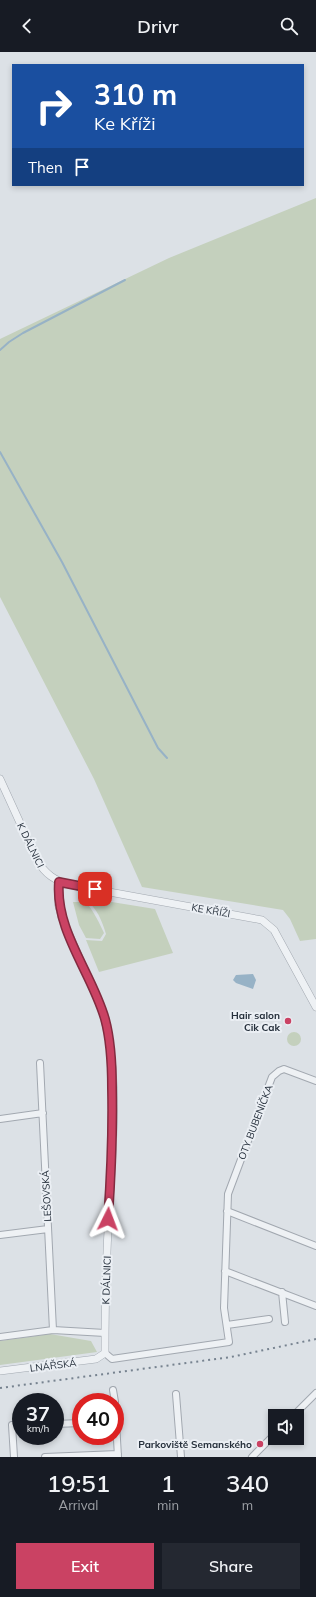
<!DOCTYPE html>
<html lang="en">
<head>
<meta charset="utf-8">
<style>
  :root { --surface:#171b24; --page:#242831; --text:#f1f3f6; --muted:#9ea1a6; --accent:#ca4263 }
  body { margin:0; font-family:Mulish,sans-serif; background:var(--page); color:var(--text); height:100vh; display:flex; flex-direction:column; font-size:15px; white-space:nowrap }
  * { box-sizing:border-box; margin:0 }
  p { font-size:13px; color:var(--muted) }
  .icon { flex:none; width:22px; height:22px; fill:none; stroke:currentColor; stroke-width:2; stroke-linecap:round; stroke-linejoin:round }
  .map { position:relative; height:1405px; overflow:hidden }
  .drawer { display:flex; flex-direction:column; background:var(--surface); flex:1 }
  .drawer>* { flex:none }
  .guide { position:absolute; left:12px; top:12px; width:292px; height:122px; border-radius:0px; box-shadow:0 2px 6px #0003; background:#1a4fa0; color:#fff; overflow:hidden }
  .controls { position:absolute; left:268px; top:1357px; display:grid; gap:8px }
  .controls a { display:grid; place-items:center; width:36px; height:36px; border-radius:0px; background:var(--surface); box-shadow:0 2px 6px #0003; font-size:20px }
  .speed { position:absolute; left:12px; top:1341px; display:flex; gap:8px; font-size:20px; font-weight:700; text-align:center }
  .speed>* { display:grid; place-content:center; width:52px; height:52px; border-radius:50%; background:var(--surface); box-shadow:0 2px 6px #0003; line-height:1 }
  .speed small { font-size:10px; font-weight:400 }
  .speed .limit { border:6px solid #d22; background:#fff; color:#111 }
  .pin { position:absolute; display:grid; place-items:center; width:34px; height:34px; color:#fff; margin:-17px; border-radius:8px; box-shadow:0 2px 6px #0006 }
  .me { position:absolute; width:44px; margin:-22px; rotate:3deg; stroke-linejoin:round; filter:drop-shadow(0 0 3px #0008) }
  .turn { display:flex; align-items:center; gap:14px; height:84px; padding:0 16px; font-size:18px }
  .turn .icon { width:52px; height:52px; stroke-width:2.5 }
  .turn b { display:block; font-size:28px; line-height:34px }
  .then { display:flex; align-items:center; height:38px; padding:0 16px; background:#0003; gap:8px; font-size:15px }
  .eta { display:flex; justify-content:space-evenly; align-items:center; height:68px; text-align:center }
  .eta b { font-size:24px; font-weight:600; line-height:28px }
  .action { display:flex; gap:8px; margin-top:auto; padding:8px 16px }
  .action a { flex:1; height:46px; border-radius:0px; background:var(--accent); color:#fff; font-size:16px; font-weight:600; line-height:46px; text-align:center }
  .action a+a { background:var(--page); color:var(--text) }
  header { display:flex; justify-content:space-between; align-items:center; height:52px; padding:0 16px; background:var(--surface); font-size:18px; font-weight:600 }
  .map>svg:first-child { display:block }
  .green { fill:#c4d0bd }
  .water { fill:#97b2c6 }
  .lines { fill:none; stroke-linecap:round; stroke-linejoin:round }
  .stream { stroke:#97b2c6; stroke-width:2 }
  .minor-casing { stroke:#a2a8b0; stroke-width:8 }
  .tertiary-casing { stroke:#a2a8b0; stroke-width:8 }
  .minor { stroke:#eef1f4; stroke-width:6 }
  .tertiary { stroke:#eef1f4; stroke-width:7 }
  .rail { stroke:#76828f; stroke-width:2; stroke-dasharray:2 4; stroke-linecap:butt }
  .route-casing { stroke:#832b40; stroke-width:10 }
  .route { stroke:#ca4263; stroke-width:7 }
  .poi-dot { fill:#ca4263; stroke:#ebeff4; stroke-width:1.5 }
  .labels { text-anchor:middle; stroke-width:4; stroke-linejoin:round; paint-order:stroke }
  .street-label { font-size:10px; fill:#26303c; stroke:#ebeff4 }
  .poi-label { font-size:10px; font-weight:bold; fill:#26303c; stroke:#ebeff4; text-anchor:end }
</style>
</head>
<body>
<header><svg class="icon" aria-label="back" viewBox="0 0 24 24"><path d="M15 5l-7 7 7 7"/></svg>Drivr<svg class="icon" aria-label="search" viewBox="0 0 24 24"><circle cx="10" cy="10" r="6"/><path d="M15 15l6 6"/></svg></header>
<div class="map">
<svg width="316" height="1405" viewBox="0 0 316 1405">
  <rect width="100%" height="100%" fill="#dce1e6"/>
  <path class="green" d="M316 146V887L300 889 290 867 283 858 142 835 94 727 0 545V287L169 206Z
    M87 846 155 857 173 901 99 920 86 888 102 889 106 882C102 869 97 855 85 848Z
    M73 850H86C94 860 99 870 104 881L100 887 86 886 79 873Z
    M287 987a7 7 0 1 1 14 0a7 7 0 1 1-14 0Z
    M50 1282 91 1289 97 1300 0 1313V1289Z"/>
  <path class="water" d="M253 922 256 928 253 937 236 931 233 928 236 923Z"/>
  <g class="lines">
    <path class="stream" d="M0 298 9 290 23 281 125 228
      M0 400 62 510 158 696 167 706"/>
    <g class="minor-casing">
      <path id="minor" d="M40 1011 53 1278
        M0 1067 43 1061
        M227 1159 316 1194
        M0 1183 48 1177
        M225 1219 316 1254
        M282 1240 285 1270
        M227 1273 269 1267
        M0 1285 53 1278 105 1281
        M105 1301 112 1307 229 1290 224 1256 228 1142 272 1025 279 1019 284 1017 316 1029
        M113 1338 115 1350
        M176 1342 181 1405
        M115 1352 118 1405
        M293 1364 316 1341
        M55 1372 81 1371
        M14 1405 12 1373H21
        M45 1405 118 1402
        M252 1405 275 1382"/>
    </g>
    <g class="tertiary-casing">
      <path id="tertiary" d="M0 727 37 808C45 822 55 829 71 833L262 868 274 878 316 955
        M0 1319 96 1307 105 1301C105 1254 106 1208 109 1161 112 1096 122 1015 100 953L62 866 58 851 59 830"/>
    </g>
    <use href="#minor" class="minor"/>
    <use href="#tertiary" class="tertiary"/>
    <path class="rail" d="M0 1336 231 1305 316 1287"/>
  </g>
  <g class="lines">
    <g class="route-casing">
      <path id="route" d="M95 837 59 830C55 879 92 921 105 967 111 989 112 1013 112 1036 113 1080 111 1124 108 1167"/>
    </g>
    <use href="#route" class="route"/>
  </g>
  <g class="poi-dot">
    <circle cx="288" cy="969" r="4"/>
    <circle cx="260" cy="1392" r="4"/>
  </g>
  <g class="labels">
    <g class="street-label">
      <text transform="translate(31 793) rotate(64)" y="4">K DÁLNICI</text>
      <text transform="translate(211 858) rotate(10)" y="4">KE KŘÍŽI</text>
      <text transform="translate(255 1070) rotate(-69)" y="4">OTY BUBENÍČKA</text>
      <text transform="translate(46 1144) rotate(-93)" y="4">LEŠOVSKÁ</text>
      <text transform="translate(106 1228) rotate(-88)" y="4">K DÁLNICI</text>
      <text transform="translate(53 1313) rotate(-7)" y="4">LNÁŘSKÁ</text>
    </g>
    <g class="poi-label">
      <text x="280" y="967">Hair salon<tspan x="280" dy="12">Cik Cak</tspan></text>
      <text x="252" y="1396">Parkoviště Semanského</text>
    </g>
  </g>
</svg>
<div class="controls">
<a><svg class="icon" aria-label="sound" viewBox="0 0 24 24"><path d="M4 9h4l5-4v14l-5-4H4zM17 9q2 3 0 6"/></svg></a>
</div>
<div class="speed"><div>37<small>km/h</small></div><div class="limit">40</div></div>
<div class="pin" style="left:95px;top:837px;background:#d93025"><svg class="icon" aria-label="arrive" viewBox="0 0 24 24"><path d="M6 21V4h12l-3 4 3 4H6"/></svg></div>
<svg class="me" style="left:108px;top:1167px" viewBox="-20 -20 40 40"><path d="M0-17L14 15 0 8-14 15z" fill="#ca4263" stroke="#fff" stroke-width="4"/></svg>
<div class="guide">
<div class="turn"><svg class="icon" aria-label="right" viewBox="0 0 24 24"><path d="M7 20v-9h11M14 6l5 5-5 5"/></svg><div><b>310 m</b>Ke Kříži</div></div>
<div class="then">Then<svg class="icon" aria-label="arrive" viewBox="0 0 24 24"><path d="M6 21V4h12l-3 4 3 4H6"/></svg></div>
</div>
</div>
<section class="drawer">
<div class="eta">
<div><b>19:51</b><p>Arrival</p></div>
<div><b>1</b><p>min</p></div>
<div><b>340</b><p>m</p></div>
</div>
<div class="action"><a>Exit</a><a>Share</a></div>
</section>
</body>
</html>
